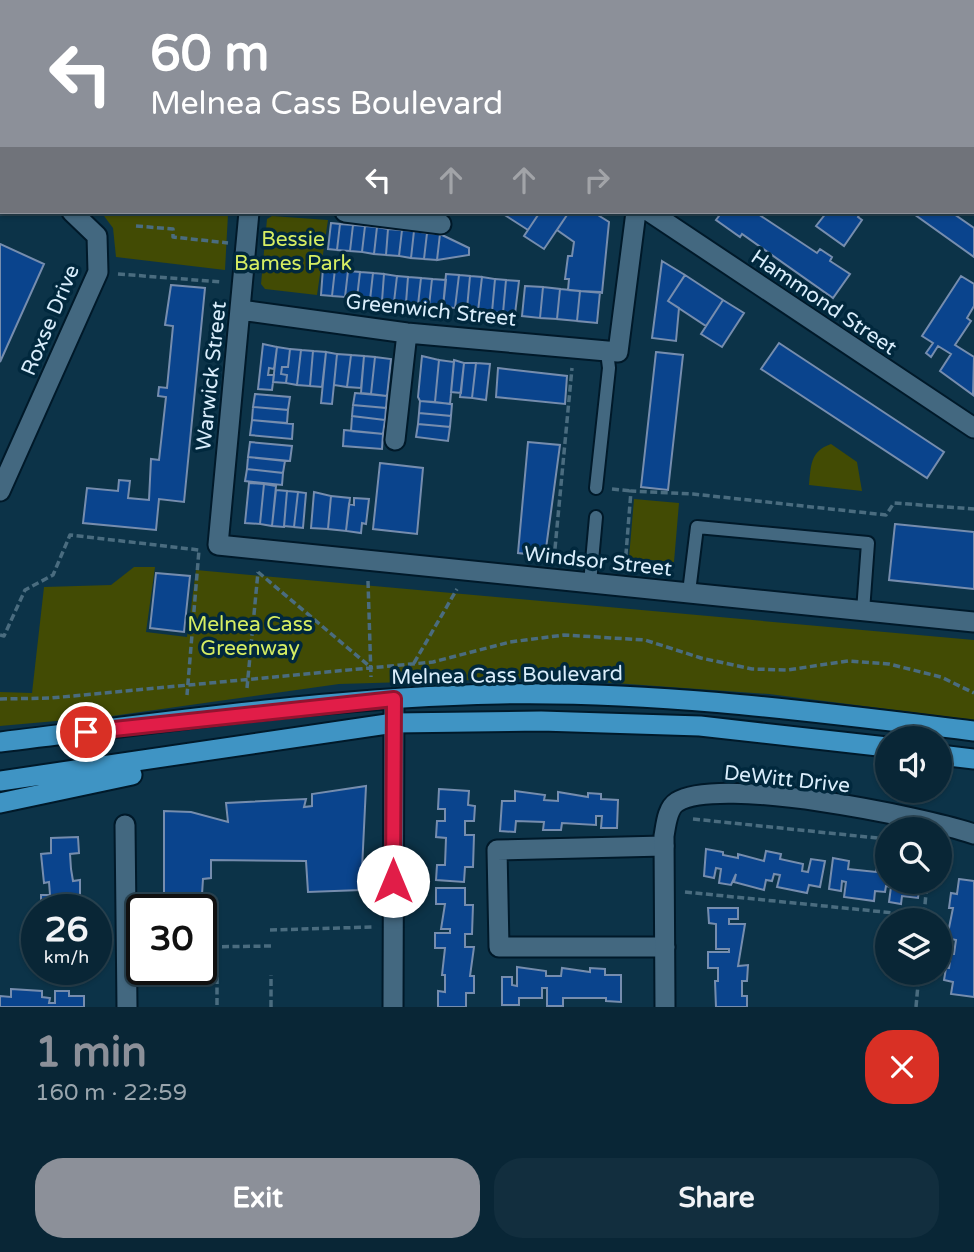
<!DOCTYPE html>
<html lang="en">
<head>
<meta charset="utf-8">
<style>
  :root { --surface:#092636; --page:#122e3e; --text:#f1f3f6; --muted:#99a5ad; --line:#294351; --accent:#8c9099 }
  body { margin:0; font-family:"Varela Round",sans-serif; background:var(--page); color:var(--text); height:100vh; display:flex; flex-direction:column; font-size:26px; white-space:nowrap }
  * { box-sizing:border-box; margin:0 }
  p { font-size:23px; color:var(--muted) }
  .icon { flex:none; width:38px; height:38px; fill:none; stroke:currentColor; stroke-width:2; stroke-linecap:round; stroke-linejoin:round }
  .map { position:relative; height:1007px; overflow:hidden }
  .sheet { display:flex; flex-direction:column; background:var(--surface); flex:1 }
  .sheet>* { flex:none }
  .hud { position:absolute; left:0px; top:0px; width:975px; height:214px; box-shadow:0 2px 5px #0004,0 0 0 2px var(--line); background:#8c9099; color:#fff; overflow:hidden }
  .buttons { position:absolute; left:875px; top:726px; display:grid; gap:14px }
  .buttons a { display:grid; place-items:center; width:77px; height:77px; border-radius:50%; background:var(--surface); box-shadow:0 2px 5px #0004,0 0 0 2px var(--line); font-size:35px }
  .speed { position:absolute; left:21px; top:894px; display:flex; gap:14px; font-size:35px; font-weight:700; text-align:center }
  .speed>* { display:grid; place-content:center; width:91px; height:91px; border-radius:50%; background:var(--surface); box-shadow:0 2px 5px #0004,0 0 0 2px var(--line); line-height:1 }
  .speed small { font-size:18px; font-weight:400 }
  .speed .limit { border:4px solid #111; border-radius:10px; background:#fff; color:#111 }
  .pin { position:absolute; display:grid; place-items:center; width:60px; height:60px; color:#fff; margin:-30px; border:4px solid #fff; border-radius:50%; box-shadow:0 2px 7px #0007 }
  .me { position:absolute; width:77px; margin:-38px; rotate:0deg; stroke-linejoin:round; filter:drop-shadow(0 0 5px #0008) }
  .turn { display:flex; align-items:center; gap:24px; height:147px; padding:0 35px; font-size:32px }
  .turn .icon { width:91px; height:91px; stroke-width:2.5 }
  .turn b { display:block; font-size:49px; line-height:60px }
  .lanes { display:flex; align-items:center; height:66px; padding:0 35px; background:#0003; justify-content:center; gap:35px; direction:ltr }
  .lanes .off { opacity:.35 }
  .round { display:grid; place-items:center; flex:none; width:74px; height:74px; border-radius:28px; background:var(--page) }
  .overview { display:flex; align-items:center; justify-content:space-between; height:119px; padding:0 35px }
  h1 { font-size:42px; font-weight:700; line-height:52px; color:var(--accent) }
  .primary-button { display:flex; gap:14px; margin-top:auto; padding:14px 35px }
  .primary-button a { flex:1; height:80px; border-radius:28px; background:var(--accent); color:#fff; font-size:28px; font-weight:700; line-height:80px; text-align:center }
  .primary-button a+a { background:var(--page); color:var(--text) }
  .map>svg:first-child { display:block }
  .green { fill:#424b04 }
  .building { fill:#0a448d; stroke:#768dae; stroke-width:2 }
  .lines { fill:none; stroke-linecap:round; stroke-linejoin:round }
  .service-casing { stroke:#001929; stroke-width:16 }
  .pedestrian-casing { stroke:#001929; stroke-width:23 }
  .minor-casing { stroke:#001929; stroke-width:23 }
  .primary-casing { stroke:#001929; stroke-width:23 }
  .path { stroke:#4a6c7f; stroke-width:3.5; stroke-dasharray:7 3.5; stroke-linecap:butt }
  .service { stroke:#436880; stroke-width:12 }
  .pedestrian { stroke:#436880; stroke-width:19 }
  .minor { stroke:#436880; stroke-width:19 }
  .primary { stroke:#3f94c4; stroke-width:19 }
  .route-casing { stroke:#92132f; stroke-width:18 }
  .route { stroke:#e11d48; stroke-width:12 }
  .labels { text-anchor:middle; stroke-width:7; stroke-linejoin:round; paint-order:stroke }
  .park-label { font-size:21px; fill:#d6ed62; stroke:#01283d }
  .street-label { font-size:21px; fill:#d9edfb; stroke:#01283d }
</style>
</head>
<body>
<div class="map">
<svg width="974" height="1007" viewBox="0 0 974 1007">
  <rect width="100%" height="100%" fill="#0c3348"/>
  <path class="green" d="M101 212 228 214 225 270 116 257 113 228Z
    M272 216 328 220 317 295 265 289 261 284 267 219Z
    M831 444 857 462 862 491 809 485C811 466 810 451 831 444Z
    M634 499 679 503 674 562 629 558Z
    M134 567H155L146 632 187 637 196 570 974 640V720L769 694 545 678 339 684 112 716 0 726V692L32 693 44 587 111 585Z"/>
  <path class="building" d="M500 212H540L528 230Z
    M540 212H569L544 249 524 236Z
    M569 212H593L609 222 602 293 568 290 569 279H565L568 256H572L574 242 557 230Z
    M722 212H755L817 253 820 249 832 257 830 261 850 274 833 298 742 234 740 237 716 220Z
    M827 212H861L858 217 862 220 844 246 816 226Z
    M911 212H951L974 228V257Z
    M331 223 340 224 337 250 328 249Z
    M340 224 353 225 350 251 337 250Z
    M353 225 365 226 362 252 350 251Z
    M365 226 377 227 374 254 362 252Z
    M377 227 388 229 386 255 374 254Z
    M388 229 402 230 399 256 386 255Z
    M402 230 414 231 411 258 399 256Z
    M414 231 427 233 424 259 411 258Z
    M427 233 440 234 437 260 424 259Z
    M440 234 469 248V255L437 260Z
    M0 244 44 264 0 362Z
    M662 261 685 275 668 301 679 308 676 341 652 338Z
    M323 268 335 269 332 296 321 295Z
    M335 269 348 271 345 297 332 296Z
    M348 271 360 272 357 298 345 297Z
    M360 272 373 273 370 300 357 298Z
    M373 273 384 274 382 301 370 300Z
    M384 274 397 276 394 302 382 301Z
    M446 274 459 275 455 308 443 307Z
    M459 275 470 276 467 309 455 308Z
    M685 275 723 300 706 326 668 301Z
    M397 276 408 277 406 303 394 302Z
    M470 276 482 277 478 311 467 309Z
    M961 276 974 284V306L967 318 971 321 955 345 974 357 973 395 940 371 951 354 938 346 931 357 926 353 933 343 922 336Z
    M408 277 421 278 418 305 406 303Z
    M482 277 495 279 492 312 478 311Z
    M421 278 432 279 429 306 418 305Z
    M432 279 446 280 443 307 429 306Z
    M495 279 506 280 503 313 492 312Z
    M506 280 519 281 515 314 503 313Z
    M171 285 205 288 184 502 159 499 156 530 83 523 87 488 118 491 119 480 130 481 128 498 149 500 151 459 159 460 166 397 158 396 159 387 167 388 173 326 165 325Z
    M525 286 543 287 540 318 522 316Z
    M543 287 560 289 557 319 540 318Z
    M560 289 580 291 577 321 557 319Z
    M580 291 600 292 597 323 577 321Z
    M723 300 744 313 722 347 701 334Z
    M779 343 944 452 927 478 761 369Z
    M263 344 277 347 274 369 269 368 268 375H274L272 390 258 389Z
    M277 347 290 349 288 367H282L281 374 287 375 286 383 273 382Z
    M290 349 301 350 297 385 286 383 287 375 281 374 282 367H288Z
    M301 350 313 351 310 386 297 385Z
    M313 351 326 352 322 387 310 386Z
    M326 352 337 354 332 404 321 403Z
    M656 352 683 355 668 490 641 487Z
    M337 354 351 355 347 387 334 385Z
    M351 355 364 356 361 388 347 387Z
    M364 356 375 357 371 394 361 393Z
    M422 356 439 360 435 402 420 401 418 397Z
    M375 357 391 359 387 396 371 394Z
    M439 360 454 362 450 404 435 402Z
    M454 360 464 363 461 393 451 392Z
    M464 363H476L472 398 460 397Z
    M476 363 490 364 486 400 472 398Z
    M498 368 567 376 565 404 496 397Z
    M355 393 387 396 386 408 353 405Z
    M255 394 290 397 288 410 253 407Z
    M420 401 452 404 451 416 419 413Z
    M353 405 386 408 385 420 352 416Z
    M253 407 288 410 287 423 252 420Z
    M419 413 451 416 450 427 418 424Z
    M352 416 385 420 383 434 351 431Z
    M252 420 293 424 292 439 250 435Z
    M418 424 450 427 448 441 416 437Z
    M344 430 383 434 382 449 343 446Z
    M250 442 292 446 290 461 248 457Z
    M528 442 560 445 545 556 518 553Z
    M248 457 285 461 283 473 247 469Z
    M380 463 423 468 417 534 373 529Z
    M247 469 283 473 282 485 245 481Z
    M249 483 264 484 260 524 245 523Z
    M264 484 276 486 272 526 260 524Z
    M276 490 287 491 284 527 272 526Z
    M287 491 298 492 294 527 284 526Z
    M298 492 306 493 303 528 294 527Z
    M314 492 331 496 328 529 311 528Z
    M331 496 350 498 346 531 328 529Z
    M354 498 369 499 366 524 362 523 361 533 346 531 349 504 354 505Z
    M895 524 974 532V589L889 580Z
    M156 573 190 576 184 632 150 628Z
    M366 786 361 890 308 892 306 861 211 860V878L203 879 201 910H164V811L191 812 228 822 226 803 306 799 304 807 312 806V794Z
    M439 789 469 791 468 805 475 806 474 821H465V835H474L473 867H465L464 882 436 880 437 865H445L446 838 436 837 437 821H445V809H438Z
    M515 791 545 795 544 800 558 801V792L588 797V793L601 794V799L618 800 617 828H601L602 816H596V825L562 823 561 830H543L544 822 516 821 515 832 500 831 502 801H515Z
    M78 837 79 853 70 854 71 869 73 881 80 880V899H70L71 910H41V895H50L49 882 44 883 41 854 51 853V838Z
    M706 849 723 852V855L738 858V854L764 861 766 851 781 854 780 859 803 864 802 871 808 872 811 859 825 861 820 887 809 885 807 893 777 887 780 875 774 874 772 881 766 880 764 890 734 882 736 874 731 885 719 883 721 869 716 868 714 878 704 876Z
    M833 858 849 861 848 869 876 872 878 863 887 864V882H920L918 898 902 896 901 904 889 902 891 887 886 886 885 892 875 891 874 901 844 897 846 882 842 881 841 891 829 889Z
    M959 879 974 881V997L951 994 953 982 944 980 946 968H949L951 954H954L956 940 947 938 953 908H949L951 893 957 894Z
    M436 888H465V905H473L472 934H465V947H474L470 976H474V993H466V1007H438V991L445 992V975H442L445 948H435V933H450V929H441L445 904H436Z
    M708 908H738V919H729V924H745L738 966 748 965 747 981H742V996H747V1007H716L715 981H718V968H708V952H729V949H716V924L709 923Z
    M517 967 546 971V976H561L562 968 590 972V968L605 969V975H621V1002L606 1001V998H563V1006H547V988H542V998H519V1005H502V977H512V985L517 986Z
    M11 989 42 991V997L50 998 49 1003H55V991H69V996H84V1007H0V996L11 997Z"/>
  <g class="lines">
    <g class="service-casing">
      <path id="service" d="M76 2V0
        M596 488 609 368 607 352
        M590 583 596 517
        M689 592 697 527 868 543 863 611"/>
    </g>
    <g class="pedestrian-casing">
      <path id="pedestrian" d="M664 846 497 850 499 947H665"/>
    </g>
    <g class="minor-casing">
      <path id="minor" d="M324 0 327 2
        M725 0 727 2
        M271 2V0
        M0 177 2 178
        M973 179 974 180
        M249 212 218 545 974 622
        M345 212 441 224
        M650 212 974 428
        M240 310 407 333 618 352 636 212
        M395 440 407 333
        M0 491 98 272 97 236 72 212
        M125 825 127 1007
        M393 1007 394 699
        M665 1007 664 836C666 825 667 808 677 802 719 775 923 817 974 834"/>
    </g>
    <g class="primary-casing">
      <path id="primary" d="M20 2 21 0
        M0 48 2 44
        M0 742C166 722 333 697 500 694 660 691 816 712 974 731
        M940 755 974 759
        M0 781 394 723 541 721 700 726 887 747
        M0 803 132 775"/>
    </g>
    <path class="path" d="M99 2V0
      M136 226 173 229V237L228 243
      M118 274 222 282
      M612 489 631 491
      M554 559 572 368
      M625 566 631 491 693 494 886 515 894 503 974 509
      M258 572 368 665
      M368 581 371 677
      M0 635 4 636 25 590 53 575 70 535 199 550 187 695
      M414 663 457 589
      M247 688 258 572
      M0 699 51 698 433 662 510 642 564 635 645 640 701 658 752 669 787 670 848 661 889 664 941 677 974 693
      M693 819 887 839
      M685 892 924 916 927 882
      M270 930 372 927
      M201 947 271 946
      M217 977V1007
      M271 1007V975
      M916 1007 919 973"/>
    <use href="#service" class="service"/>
    <use href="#pedestrian" class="pedestrian"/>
    <use href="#minor" class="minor"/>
    <use href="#primary" class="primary"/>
  </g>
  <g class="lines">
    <g class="route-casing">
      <path id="route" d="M86 732 394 699 393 881"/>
    </g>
    <use href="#route" class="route"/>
  </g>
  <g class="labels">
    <g class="park-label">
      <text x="293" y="246">Bessie<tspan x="293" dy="24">Bames Park</tspan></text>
      <text x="250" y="631">Melnea Cass<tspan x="250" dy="24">Greenway</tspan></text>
    </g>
    <g class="street-label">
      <text transform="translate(824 302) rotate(34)" y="7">Hammond Street</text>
      <text transform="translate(431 310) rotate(6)" y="7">Greenwich Street</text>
      <text transform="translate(50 320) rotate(-67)" y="7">Roxse Drive</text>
      <text transform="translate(211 376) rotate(-84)" y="7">Warwick Street</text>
      <text transform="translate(598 561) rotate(6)" y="7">Windsor Street</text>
      <text transform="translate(507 675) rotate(-1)" y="7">Melnea Cass Boulevard</text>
      <text transform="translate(787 779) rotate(6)" y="7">DeWitt Drive</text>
    </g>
  </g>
</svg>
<div class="buttons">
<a><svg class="icon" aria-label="sound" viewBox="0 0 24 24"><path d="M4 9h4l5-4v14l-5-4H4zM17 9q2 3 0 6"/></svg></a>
<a><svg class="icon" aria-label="search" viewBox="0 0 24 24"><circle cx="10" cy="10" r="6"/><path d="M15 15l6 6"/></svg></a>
<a><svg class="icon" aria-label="layers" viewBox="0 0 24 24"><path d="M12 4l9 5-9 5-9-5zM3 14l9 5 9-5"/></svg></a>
</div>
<div class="speed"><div>26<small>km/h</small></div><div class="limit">30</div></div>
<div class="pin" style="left:86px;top:732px;background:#d93025"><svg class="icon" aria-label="arrive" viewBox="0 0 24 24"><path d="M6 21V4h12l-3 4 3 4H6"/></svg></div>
<svg class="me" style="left:393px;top:881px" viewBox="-20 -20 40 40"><circle r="19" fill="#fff"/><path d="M0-13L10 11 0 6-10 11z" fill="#e11d48"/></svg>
<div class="hud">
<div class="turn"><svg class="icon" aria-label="left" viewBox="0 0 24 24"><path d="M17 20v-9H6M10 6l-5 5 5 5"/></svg><div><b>60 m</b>Melnea Cass Boulevard</div></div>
<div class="lanes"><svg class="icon" aria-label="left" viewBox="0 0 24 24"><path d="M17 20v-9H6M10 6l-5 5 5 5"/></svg><svg class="icon off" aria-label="ahead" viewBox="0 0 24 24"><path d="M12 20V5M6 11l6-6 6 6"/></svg><svg class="icon off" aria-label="ahead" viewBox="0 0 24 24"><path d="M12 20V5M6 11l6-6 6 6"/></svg><svg class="icon off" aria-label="right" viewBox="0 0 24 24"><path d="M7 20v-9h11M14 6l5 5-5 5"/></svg></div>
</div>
</div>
<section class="sheet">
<div class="overview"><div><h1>1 min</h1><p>160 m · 22:59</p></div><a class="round" style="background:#d93025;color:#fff"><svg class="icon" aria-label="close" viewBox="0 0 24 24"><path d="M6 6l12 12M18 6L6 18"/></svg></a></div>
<div class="primary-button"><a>Exit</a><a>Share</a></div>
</section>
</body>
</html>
